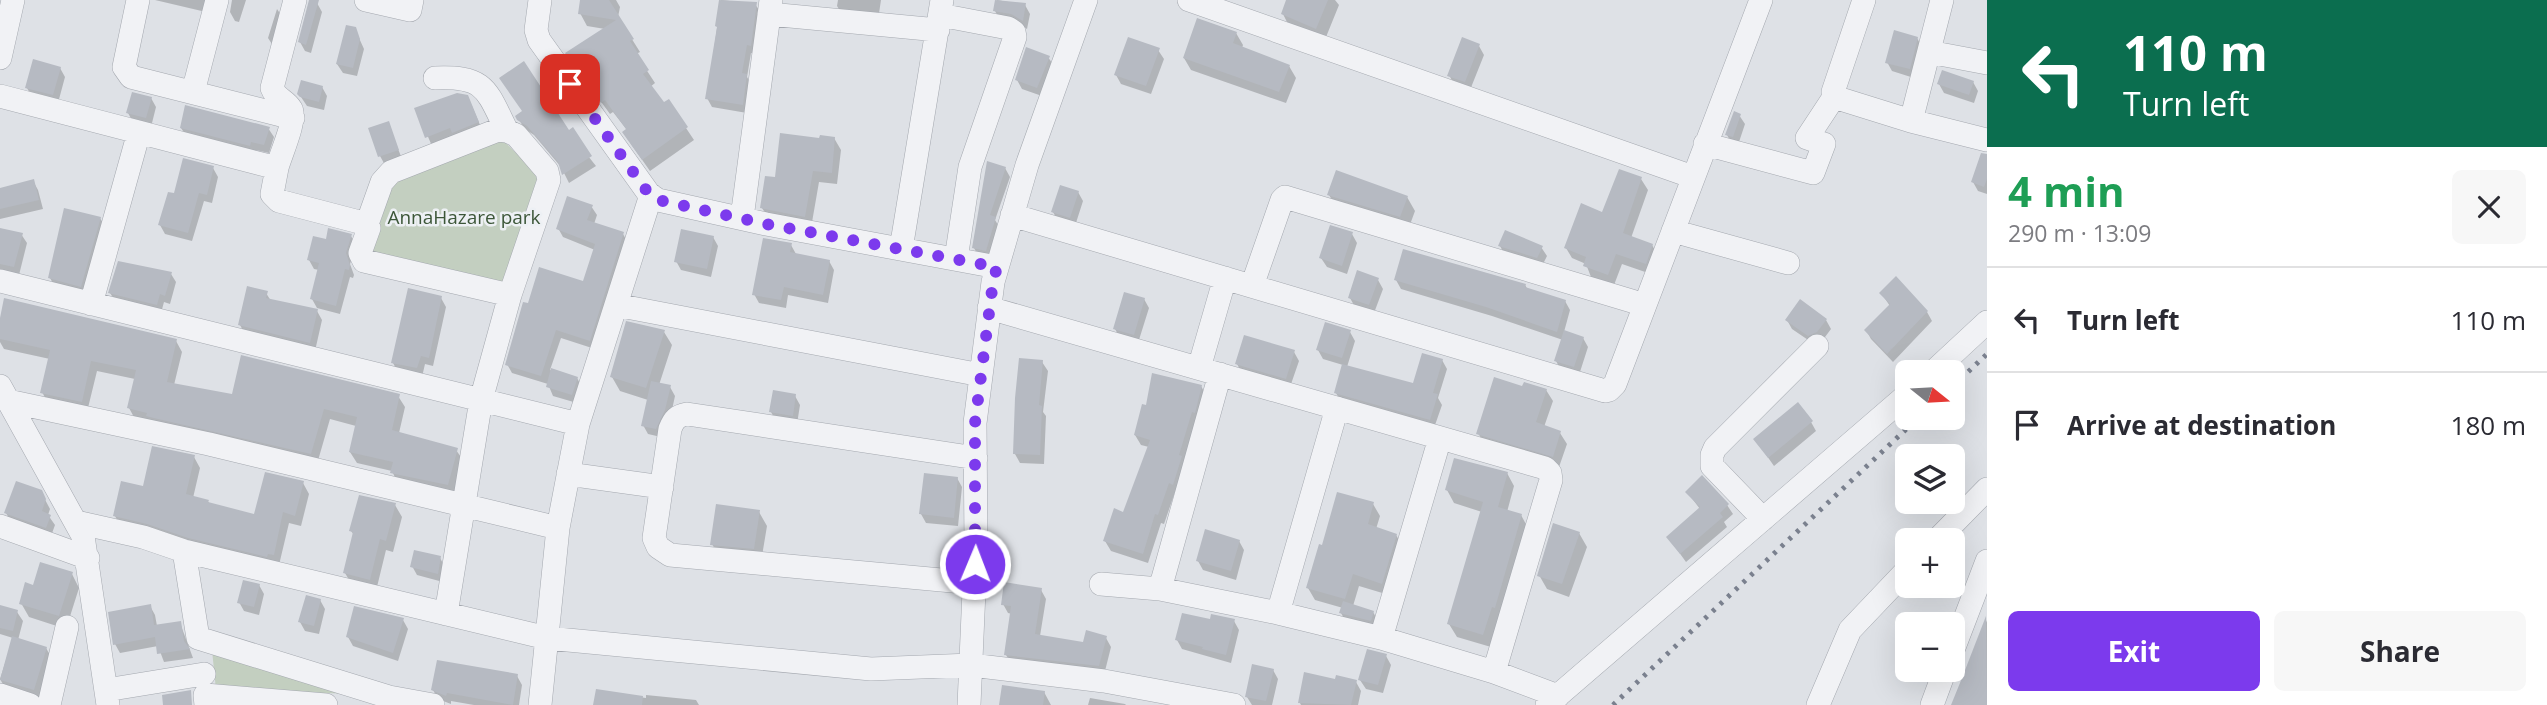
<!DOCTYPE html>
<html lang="en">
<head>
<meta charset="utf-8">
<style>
  :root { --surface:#fff; --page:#f7f7f7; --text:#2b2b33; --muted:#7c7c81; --line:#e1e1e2; --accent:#7c3aed }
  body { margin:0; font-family:"Open Sans",sans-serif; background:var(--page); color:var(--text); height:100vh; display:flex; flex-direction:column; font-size:26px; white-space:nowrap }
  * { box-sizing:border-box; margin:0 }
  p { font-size:23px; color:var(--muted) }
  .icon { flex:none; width:38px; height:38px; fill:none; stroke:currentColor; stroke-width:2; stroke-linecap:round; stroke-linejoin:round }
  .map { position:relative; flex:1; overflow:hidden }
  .sheet { display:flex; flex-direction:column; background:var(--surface); width:560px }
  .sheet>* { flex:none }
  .hud { background:#0b6e4f; color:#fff; overflow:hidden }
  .needle { width:46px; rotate:108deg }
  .tools { position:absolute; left:1895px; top:360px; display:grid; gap:14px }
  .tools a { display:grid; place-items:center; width:70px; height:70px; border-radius:10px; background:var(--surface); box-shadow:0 7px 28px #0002; font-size:35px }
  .pin { position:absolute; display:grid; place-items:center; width:60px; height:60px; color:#fff; margin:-30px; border-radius:14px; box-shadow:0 4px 10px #0006 }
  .me { position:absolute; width:77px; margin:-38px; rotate:1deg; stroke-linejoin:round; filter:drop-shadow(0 0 5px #0008) }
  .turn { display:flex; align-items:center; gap:24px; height:147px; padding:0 21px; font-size:32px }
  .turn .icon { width:91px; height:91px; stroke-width:2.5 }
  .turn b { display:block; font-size:49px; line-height:60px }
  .round { display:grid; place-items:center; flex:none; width:74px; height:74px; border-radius:10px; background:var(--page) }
  .overview { display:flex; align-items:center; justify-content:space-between; height:119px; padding:0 21px }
  h1 { font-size:42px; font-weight:700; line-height:52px; color:#1e9e55 }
  .primary-button { display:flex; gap:14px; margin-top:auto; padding:14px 21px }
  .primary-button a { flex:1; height:80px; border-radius:10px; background:var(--accent); color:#fff; font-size:28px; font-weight:700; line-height:80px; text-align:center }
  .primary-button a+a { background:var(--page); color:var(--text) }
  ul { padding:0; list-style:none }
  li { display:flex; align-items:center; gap:21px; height:105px; padding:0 21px; border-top:2px solid var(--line) }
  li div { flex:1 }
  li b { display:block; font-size:26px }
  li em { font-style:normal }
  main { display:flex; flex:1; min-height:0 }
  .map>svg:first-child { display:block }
  .green { fill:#c3cfc0 }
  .shadow { fill:#0003 }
  .building { fill:#b6bac2 }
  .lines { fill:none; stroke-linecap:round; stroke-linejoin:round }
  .minor-casing { stroke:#a4a8af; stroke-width:24 }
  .minor { stroke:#f1f2f5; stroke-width:23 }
  .rail { stroke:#7a808e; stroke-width:5; stroke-dasharray:3.5 7; stroke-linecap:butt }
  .route { stroke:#7c3aed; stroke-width:12; stroke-dasharray:0 21.6 }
  .labels { text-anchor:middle; stroke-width:5; stroke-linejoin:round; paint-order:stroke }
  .park-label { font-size:19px; fill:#3c5638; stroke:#edf0f4 }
</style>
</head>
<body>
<main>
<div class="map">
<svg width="1987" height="705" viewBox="0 0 1987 705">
  <rect width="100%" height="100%" fill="#dee1e6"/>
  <path class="green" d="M503 140 539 176 505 287 371 252 391 187 399 178Z
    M212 650 359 694 216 690Z"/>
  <path class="shadow" d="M155 0H212L206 12Z
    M232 0H246L239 22 235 21 230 12Z
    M582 0H616L620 7 618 17 640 52 636 54 655 83 650 87 663 105 668 101 694 140 650 171 631 144 627 130 613 112 610 114 575 66 605 29 587 26 580 13Z
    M721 0 755 4 761 13 755 54 751 53 747 77 751 84 747 113 712 107 707 98Z
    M838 0H881L878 20 844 17 837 6Z
    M997 0 1025 5 1030 14 1027 29 1018 23 1000 20 995 11Z
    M1288 0H1335L1339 5 1324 42 1290 28 1283 14Z
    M317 3 322 12 311 53 305 51 300 42Z
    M277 9 283 18 274 47 268 38Z
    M355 29 364 49 357 76 343 73 337 64Z
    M1236 33 1243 45 1242 48 1289 66 1296 78 1286 103 1191 70 1184 58Z
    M1917 38 1922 47 1914 78 1892 71 1887 62Z
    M1479 46 1484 55 1470 90 1454 84 1449 75Z
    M1158 50 1164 59 1151 94 1121 84 1116 75Z
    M1048 57 1054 66 1042 96 1022 89 1017 80Z
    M60 68 65 77 58 103 32 97 27 88Z
    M1973 82 1978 91 1974 103 1944 93 1939 84Z
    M322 87 327 96 324 110 307 106 299 94Z
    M151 98 156 107 151 127 133 122 128 113Z
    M472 106 483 132 432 146 416 109Z
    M1739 115 1745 124 1738 145 1732 144 1727 135Z
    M517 117 569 132 596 166 569 183 561 167 534 135 525 129Z
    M388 123 402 159 385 165 380 156Z
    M181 128H268L274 137 269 153 256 150 255 155 187 137Z
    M834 138 841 150 837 184 819 182 811 228 769 219 762 208 776 179 821 140Z
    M1987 155V194L1978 191 1973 182Z
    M213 168 218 177 212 203 204 201 192 241 165 234 160 225Z
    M1005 168 1010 177 995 220 1000 228 990 259 979 257 974 248Z
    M1641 179 1648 190 1631 238 1652 245 1658 256 1651 274 1622 264 1614 285 1591 277 1586 264 1572 258 1566 248Z
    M33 181 38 190 43 209 0 219V190Z
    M1078 192 1083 201 1075 226 1058 221 1053 212Z
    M1329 195 1407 197 1415 211 1408 230 1337 208Z
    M591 206 597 215 594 224 623 234 628 243 595 349 561 338 550 370 577 378 582 387 577 403 553 396 548 384 512 373 507 364 529 305 584 284 595 250 563 237 558 228Z
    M100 218 108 232 89 300 58 292 50 278Z
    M0 233 21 234 27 243 19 275 0 271Z
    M1352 234 1357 243 1347 274 1327 267 1321 258Z
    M351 236 356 245 350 264 354 275 353 278 350 277 340 314 317 308 312 299 319 270 314 269 309 260 327 241Z
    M713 237 718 246 711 277 681 270 676 261Z
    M791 245 796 254 829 261 834 270 828 303 788 295 786 308 759 303 754 294Z
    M1500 246 1541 247 1547 256 1542 266 1505 255Z
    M171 274 176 282 170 304 164 302 161 313 116 302 110 293Z
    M1378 280 1383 289 1374 313 1355 307 1350 298Z
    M1396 280 1525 285 1528 290 1565 301 1570 310 1564 332 1583 338 1588 347 1579 375 1561 370 1556 361 1563 340 1492 316 1401 289Z
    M266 293 271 301 317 311 322 320 315 351 245 334 240 325Z
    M1881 293 1927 312 1932 321 1893 362 1871 339 1866 330 1890 306Z
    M441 298 446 307 433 366 425 364 422 377 398 372 393 363Z
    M1144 299 1149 308 1138 343 1120 338 1115 329Z
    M1787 320H1826L1831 329 1822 341 1814 344 1792 329Z
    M0 327 176 341 182 352 174 385 233 396H398L405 407 399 433 456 450 463 460 454 495 398 484 392 471 357 463 350 452 356 426 330 419 317 464 135 419 129 408 135 379 97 371 87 412 48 403 42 392 50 359 4 349 0 342Z
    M664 332 672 345 659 385 670 387 675 396 670 419 661 437 648 434 643 425 648 400 620 391 612 377Z
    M1350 332 1355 341 1347 367 1414 385 1442 360 1447 369 1438 398 1442 405 1434 428 1341 402 1336 393 1343 365 1323 359 1318 350Z
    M1294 352 1299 361 1290 387 1242 373 1237 364Z
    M1042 362 1048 371 1043 412 1046 416 1044 464 1020 463 1015 454Z
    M1201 386 1207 397 1178 494 1175 492 1164 524 1161 523 1148 563 1111 551 1105 541 1124 514 1149 447 1141 445 1135 435Z
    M1524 388 1546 390 1553 401 1544 427 1560 433 1567 444 1559 467 1485 445 1478 433Z
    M795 396 800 405 797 424 776 421 771 412Z
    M1811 422 1816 431 1774 466 1755 439Z
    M194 457 200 468 193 498 208 501 210 505 255 516 303 483 309 494 301 526 289 523 279 565 121 527 115 516 145 488Z
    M1507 473 1514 486 1507 512 1521 515 1528 528 1491 647 1457 637 1449 624 1482 512 1454 503 1447 490Z
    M957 478 962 487 958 526 926 523 921 514Z
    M41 492 50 509 48 515 55 525 51 536 11 522 6 513Z
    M1687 492 1727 505 1733 514 1724 522 1727 527 1686 562 1668 537 1700 509Z
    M1373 504 1380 516 1376 529 1396 535 1403 547 1389 595 1359 586 1353 606 1373 612 1378 621 1376 629 1346 622 1341 613 1343 608 1315 600 1308 588 1323 547Z
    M395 505 402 517 393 552 386 550 376 591 352 585 345 573 354 535 351 531Z
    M759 512 767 526 761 562 720 558 712 544Z
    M1579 533 1587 547 1569 597 1547 589 1539 575Z
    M1239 541 1244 550 1236 580 1203 570 1198 561Z
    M440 558 445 567 443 582 417 575 412 566Z
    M72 574 79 588 66 629 29 617 21 603 34 587Z
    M259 585 264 594 259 615 244 611 239 602Z
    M1041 590 1046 599 1040 636 1084 644 1106 638 1111 647 1104 675 1011 663 1006 655 1012 614 1008 613 1003 604Z
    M320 600 325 609 319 634 305 631 300 622Z
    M150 606 155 615 157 626 180 623 193 658 164 662 158 646 120 653 115 644Z
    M0 607 17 612 23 621 18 640 46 648 54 662 42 703 8 693 0 679 13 638 0 634Z
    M403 620 408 629 398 661 353 646 348 637Z
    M1987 620V705H1954Z
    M1234 621 1239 630 1231 663 1182 649 1177 640Z
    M1386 656 1391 665 1383 693 1366 689 1360 680Z
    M1273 670 1278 679 1272 705H1252L1247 697Z
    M517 676 522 685 519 705H474L451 701V704L438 699 433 690Z
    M1337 681 1356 682 1361 691 1358 705H1301L1300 703Z
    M597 691 646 698V695L696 700 699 705H595Z
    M1044 692 1051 705H1001Z
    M1090 698 1125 704 1126 705H1088Z"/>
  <path class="building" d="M309 0H319L306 45 298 42Z
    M580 0H609L634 39 630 41 649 70 643 74 664 102 669 99 688 127 642 160 622 132 626 129 605 100 601 103 565 53 616 20 578 14Z
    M719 0 757 2 751 46 747 45 742 73 747 74 743 105 705 99 717 27 715 26Z
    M995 0 1026 3 1023 21 1011 14 993 11Z
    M1286 0H1328L1316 29 1281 14Z
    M1197 18 1237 32 1233 43 1290 65 1279 92 1183 58Z
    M346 25 356 27 360 39 353 68 336 64Z
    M1894 30 1918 37 1910 69 1885 63Z
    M1128 37 1160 48 1146 86 1114 75Z
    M1462 37 1480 44 1465 82 1447 76Z
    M1026 47 1050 56 1037 88 1015 80Z
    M33 59 61 67 53 95 25 88Z
    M524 61 569 130 573 127 592 156 562 175 558 162 527 126 517 120 515 116 522 111 499 78Z
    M1942 70 1974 81 1969 95 1937 84Z
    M301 80 323 86 319 102 300 97 297 94Z
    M132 92 152 97 146 118 126 113Z
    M457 93 468 95 479 122 452 133 450 128 425 138 414 108Z
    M185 105 270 127 264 145 251 142 250 146 180 128Z
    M1734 111 1741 114 1733 137 1725 135Z
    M389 121 399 150 378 157 368 128Z
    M780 133 819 138 820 135 835 137 832 173 813 171 805 217 760 208 765 176 775 177Z
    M1981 153 1987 154V179L1984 187 1971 182Z
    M183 158 214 166 207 195 199 193 188 233 158 225 168 192 174 193Z
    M987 161 1006 167 990 215 996 217 986 251 972 248Z
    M1619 169 1642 177 1623 233 1653 244 1646 264 1616 254 1608 275 1583 266 1586 257 1564 248 1581 203 1602 212Z
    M1336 170 1408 196 1400 217 1327 195Z
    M34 179 39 200 0 209V188Z
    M1060 185 1079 191 1070 218 1051 212Z
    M567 196 593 205 587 220 624 232 590 341 556 330 541 376 505 365 523 302 528 303 539 267 583 281 595 244 556 229Z
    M64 208 101 217 81 287 48 278Z
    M1330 225 1353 232 1342 266 1319 258Z
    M0 228 23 233 14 267 0 264Z
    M328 228 352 234 346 253 350 265 349 270 345 269 336 306 310 299 319 263 307 260 313 236 326 239Z
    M681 229 714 236 707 269 674 262Z
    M1505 230 1543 246 1537 258 1498 246Z
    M763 238 792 243 790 252 830 260 823 295 784 287 781 300 752 295Z
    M1403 249 1526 284 1525 287 1566 300 1557 332 1486 307 1394 280Z
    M118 261 172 272 165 296 160 294 157 305 108 293Z
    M1357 270 1379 278 1369 305 1348 298Z
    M1896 276 1928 311 1887 354 1864 330 1890 304 1879 293Z
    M247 286 268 291 266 298 318 309 310 343 238 325Z
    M408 288 442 296 429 358 421 356 417 368 391 363Z
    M1124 292 1145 298 1134 335 1113 329Z
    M4 298 177 339 167 382 232 394 241 355 400 394 392 430 458 448 448 485 390 473 393 462 349 452 357 417 324 409 311 454 158 419 146 416 147 413 127 408 136 370 91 361 82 402 40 393 50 350 0 339V318Z
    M1800 299 1827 319 1817 332 1808 336 1785 320Z
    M626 321 665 330 646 388 610 377Z
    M1325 322 1351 330 1342 358 1316 350Z
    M1564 330 1584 337 1574 367 1554 361Z
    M1244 335 1295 350 1286 379 1235 364Z
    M1422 353 1443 359 1433 393 1438 394 1430 420 1334 393 1342 364 1413 383Z
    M1019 358 1043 360 1039 405 1042 406 1040 455 1013 454 1015 398Z
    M551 368 578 377 572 395 546 387Z
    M1152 373 1202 385 1195 413 1192 412 1179 455 1182 456 1173 485 1169 483 1158 515 1155 514 1143 554 1103 541 1114 508 1123 512 1150 440 1134 435 1142 404 1146 405Z
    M1494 377 1522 386 1524 382 1547 389 1536 422 1561 431 1553 457 1476 434Z
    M651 381 671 385 665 410 656 429 641 426Z
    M773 390 796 394 793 416 769 412Z
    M1798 402 1813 421 1768 458 1753 439Z
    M152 446 195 455 186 494 209 500 208 502 254 514 265 472 304 481 295 516 283 512 274 555 268 554 267 557 188 538 147 524 113 516 121 481 143 486Z
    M1454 458 1508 472 1498 507 1522 514 1495 608 1492 607 1483 635 1447 624 1483 502 1445 490Z
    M924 473 958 477 954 518 919 514Z
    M1702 475 1729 504 1720 513 1723 517 1680 554 1666 537 1700 507 1685 492Z
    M16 481 42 490 46 499 42 511 51 515 46 528 4 513Z
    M1337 492 1374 502 1368 524 1397 534 1382 584 1353 574 1345 599 1306 588 1319 544 1322 545Z
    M359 495 396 503 386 541 380 539 370 580 343 573 353 532 349 531Z
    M716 504 760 510 754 549 710 545Z
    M1553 523 1580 532 1562 584 1537 576Z
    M1205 529 1240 540 1231 571 1196 561Z
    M414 550 441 556 438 574 410 567Z
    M40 562 73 572 59 616 19 604 25 582 33 585Z
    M243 580 260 584 254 607 237 603Z
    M1004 582 1042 588 1035 634 1083 642 1086 630 1107 636 1099 666 1004 655 1011 606 1001 605Z
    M306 595 321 599 314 626 298 622Z
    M1343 601 1374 611 1371 621 1339 613Z
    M151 604 154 625 181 621 184 641 190 649 157 654 155 637 113 645 108 612Z
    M0 605 18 610 13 631 0 628Z
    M354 606 404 618 393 653 346 637Z
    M1182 613 1210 619 1211 614 1235 619 1226 655 1202 649 1203 647 1175 640Z
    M1986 616 1987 705H1951L1962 678Z
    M12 636 47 647 34 690 0 680Z
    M1367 649 1387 654 1378 685 1358 680Z
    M437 660 518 674 513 705 447 693 446 696 431 690Z
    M1252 664 1274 669 1266 701 1245 697Z
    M1304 672 1335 679 1336 675 1357 680 1351 705 1298 703Z
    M1002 685 1045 691 1043 705H999Z
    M596 689 643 696 642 705H593Z
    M191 690 192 705H163L162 695Z"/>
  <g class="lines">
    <g class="minor-casing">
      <path id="minor" d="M138 0 124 67 131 77 293 118
        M366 0 410 10 412 0
        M540 0 536 30 539 40 649 194 658 200 766 224 997 267
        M1189 0 1693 177
        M1864 0 1833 92 1834 97 1911 121 1987 140
        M769 14 938 30
        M940 15 1008 28 1014 32 1015 37 970 167 956 259
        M1929 52 1987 63
        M0 58 13 0
        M435 78C486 76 486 89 507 131
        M193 92 217 0
        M0 96 277 168 272 194 279 201 367 224 369 228 360 253 364 261 510 295 481 400 446 614
        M1911 121 1942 0
        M1705 144 1813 173 1824 144 1807 138 1834 97
        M277 168C280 156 297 119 291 109 286 100 276 99 272 88L295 0
        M1012 215 1605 391 1609 390 1615 384 1761 0
        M742 218 771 0
        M367 224 382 182 391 172 498 130 507 131 516 135 547 171 549 180 510 295
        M1673 231 1788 263
        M901 249 942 0
        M0 281 578 424
        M1252 286 1282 200 1285 197 1645 305
        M91 304 139 132
        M616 305 981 375
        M989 308 1545 468 1550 473 1551 480 1494 672
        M1199 368 1225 278
        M1932 373 1987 322
        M0 386 83 536 108 705
        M8 401 209 444 558 528
        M568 474 662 487
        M1763 519 1712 466V455L1715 448 1817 346
        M76 522 143 537 184 551 547 638 871 669 971 665 1104 681 1234 705
        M0 526 88 558
        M1936 541 1987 489
        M184 551 198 638 389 697 433 705
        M974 583 670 555 658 547 654 538 670 429C674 419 677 416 687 414L976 458
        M1101 584 1160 589 1278 613 1381 638 1494 672 1558 696
        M1160 589 1220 374
        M1278 613 1337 408
        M1381 638 1440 438
        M1953 650 1987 561
        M106 690 204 674
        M0 695 30 705
        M49 705 67 627
        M206 705 205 695 326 705
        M540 705 558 528 578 424 651 195
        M969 705 976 545 975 423 993 282 1027 165 1086 0
        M1547 705 1908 394
        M1818 705 1850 630 1908 569
        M1932 705 1945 670"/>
    </g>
    <use href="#minor" class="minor"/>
    <path class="rail" d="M1953 386 1987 354
      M1613 705 1918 418"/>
  </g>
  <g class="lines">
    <path class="route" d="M570 84 649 194 658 200 766 224 997 267 993 282 975 423V564"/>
  </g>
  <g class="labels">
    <g class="park-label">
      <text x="464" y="224">AnnaHazare park</text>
    </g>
  </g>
</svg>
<div class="tools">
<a><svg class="needle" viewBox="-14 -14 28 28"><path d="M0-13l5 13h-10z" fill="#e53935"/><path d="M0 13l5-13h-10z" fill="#7c7c81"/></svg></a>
<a><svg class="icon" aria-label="layers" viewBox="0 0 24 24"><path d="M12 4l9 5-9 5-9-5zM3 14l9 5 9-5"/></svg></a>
<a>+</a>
<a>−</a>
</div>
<div class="pin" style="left:570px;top:84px;background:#d93025"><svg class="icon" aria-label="arrive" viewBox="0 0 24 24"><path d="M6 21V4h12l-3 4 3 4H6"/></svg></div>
<svg class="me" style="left:975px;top:564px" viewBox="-20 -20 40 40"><circle r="17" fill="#7c3aed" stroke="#fff" stroke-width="3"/><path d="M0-11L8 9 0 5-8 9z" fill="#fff"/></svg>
</div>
<section class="sheet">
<div class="hud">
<div class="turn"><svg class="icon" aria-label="left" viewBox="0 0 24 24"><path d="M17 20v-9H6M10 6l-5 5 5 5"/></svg><div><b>110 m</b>Turn left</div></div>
</div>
<div class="overview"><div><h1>4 min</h1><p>290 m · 13:09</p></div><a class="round"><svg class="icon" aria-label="close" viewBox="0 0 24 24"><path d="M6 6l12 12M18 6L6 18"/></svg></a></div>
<ul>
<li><svg class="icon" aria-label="left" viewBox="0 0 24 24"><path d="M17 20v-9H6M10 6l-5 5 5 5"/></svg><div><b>Turn left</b></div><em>110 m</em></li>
<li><svg class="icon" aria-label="arrive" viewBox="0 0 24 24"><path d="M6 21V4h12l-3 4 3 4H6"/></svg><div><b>Arrive at destination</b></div><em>180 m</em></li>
</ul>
<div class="primary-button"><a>Exit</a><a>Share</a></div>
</section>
</main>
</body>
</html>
